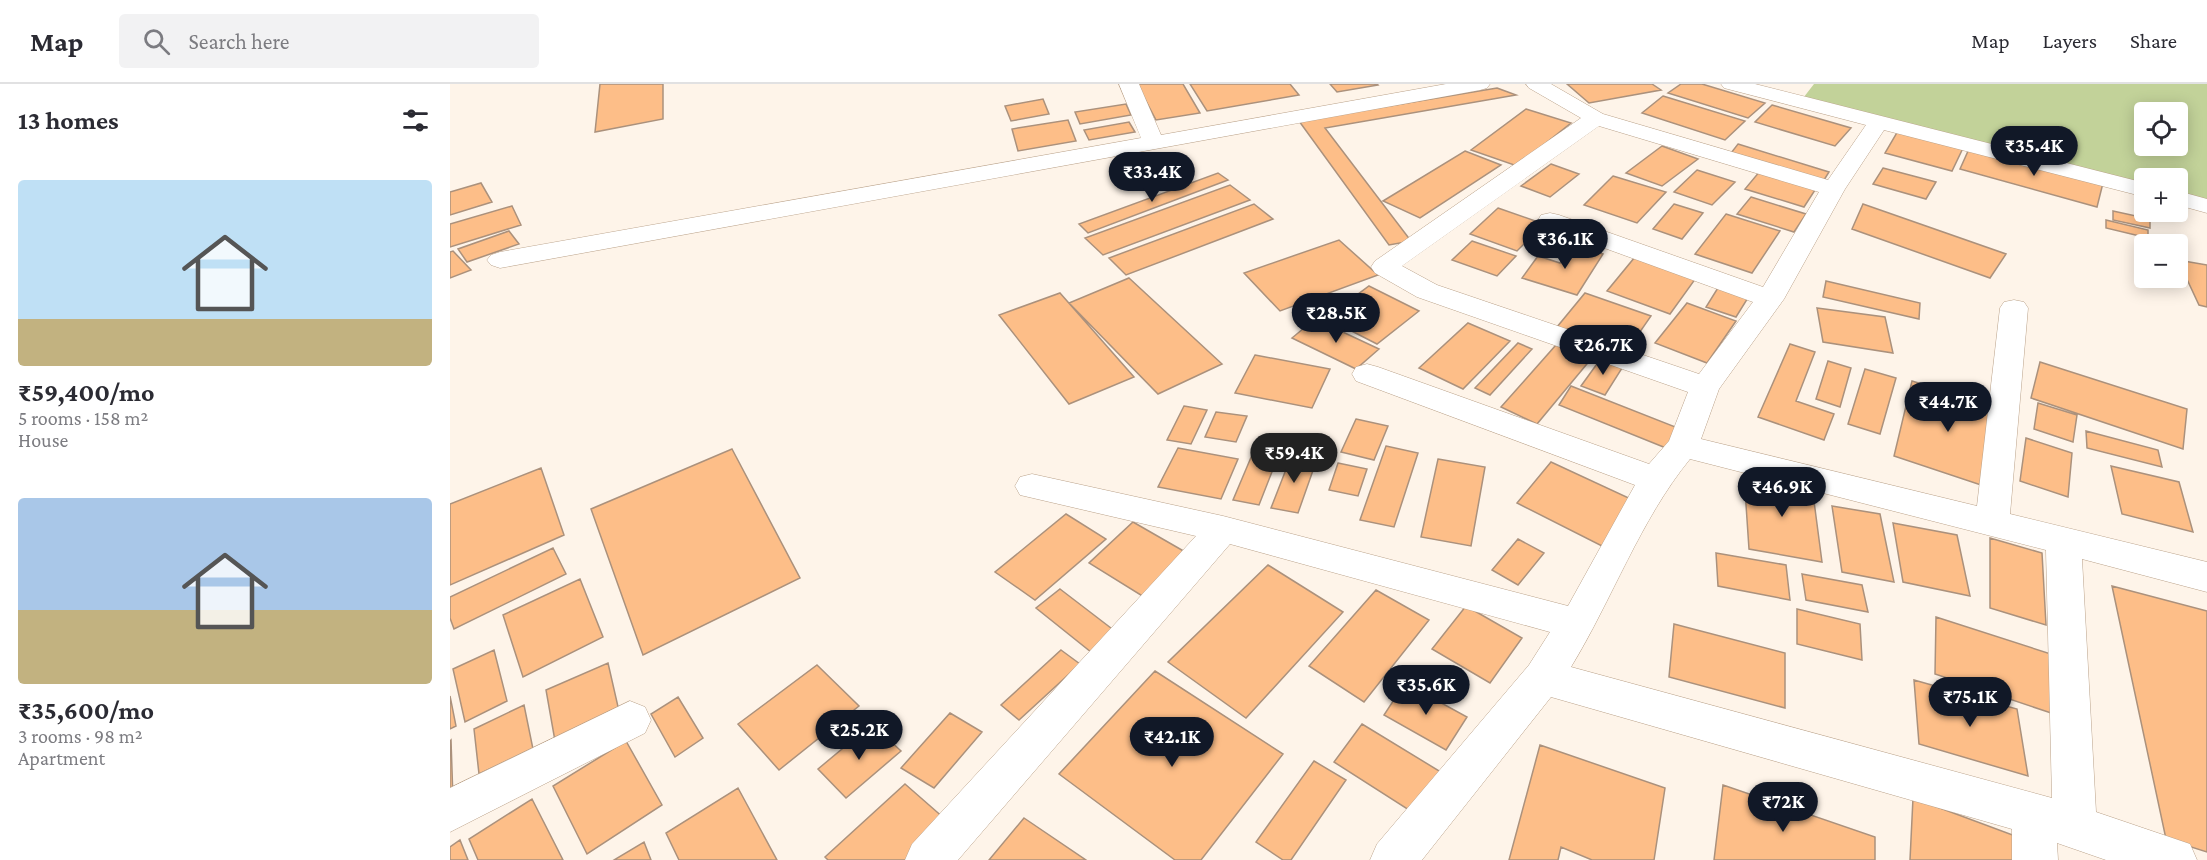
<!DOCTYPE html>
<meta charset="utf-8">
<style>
:root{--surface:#fff;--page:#f2f2f3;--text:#2b2b33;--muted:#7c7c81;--line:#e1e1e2;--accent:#111827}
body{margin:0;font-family:"Crimson Pro",serif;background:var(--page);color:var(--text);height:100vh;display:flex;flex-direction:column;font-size:22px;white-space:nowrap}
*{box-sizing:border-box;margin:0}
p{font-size:20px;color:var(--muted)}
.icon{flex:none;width:33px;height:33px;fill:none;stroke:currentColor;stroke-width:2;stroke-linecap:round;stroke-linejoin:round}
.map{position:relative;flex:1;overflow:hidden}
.drawer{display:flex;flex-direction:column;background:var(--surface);width:450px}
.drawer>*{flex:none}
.buttons{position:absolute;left:1684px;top:18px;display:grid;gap:12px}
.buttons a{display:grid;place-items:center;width:54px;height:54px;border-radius:6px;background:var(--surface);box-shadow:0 3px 15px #0003;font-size:30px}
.price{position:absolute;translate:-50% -51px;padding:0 14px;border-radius:21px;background:var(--accent);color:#fff;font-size:20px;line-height:39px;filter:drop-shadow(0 2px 3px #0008)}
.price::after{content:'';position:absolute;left:50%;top:36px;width:18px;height:14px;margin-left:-9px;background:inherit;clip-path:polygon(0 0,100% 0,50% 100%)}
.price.selected{background:#222;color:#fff}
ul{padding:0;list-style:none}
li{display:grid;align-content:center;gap:12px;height:318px;padding:0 18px}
li span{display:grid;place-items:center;height:186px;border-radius:6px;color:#555}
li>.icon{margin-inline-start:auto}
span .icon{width:108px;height:108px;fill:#fffc;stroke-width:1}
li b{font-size:26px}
h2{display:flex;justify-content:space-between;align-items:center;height:72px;padding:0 18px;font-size:26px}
header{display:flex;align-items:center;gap:36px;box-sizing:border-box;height:84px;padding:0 30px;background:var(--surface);border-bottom:2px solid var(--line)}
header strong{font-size:28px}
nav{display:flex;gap:33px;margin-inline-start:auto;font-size:21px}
.search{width:420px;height:54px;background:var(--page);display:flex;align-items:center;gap:15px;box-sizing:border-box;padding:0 21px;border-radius:6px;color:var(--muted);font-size:22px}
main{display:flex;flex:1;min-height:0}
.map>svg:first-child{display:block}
.green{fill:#c2d299;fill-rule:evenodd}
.building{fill:#fdbe88;stroke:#ab917c;stroke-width:1.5}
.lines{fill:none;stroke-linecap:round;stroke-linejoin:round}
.minor-casing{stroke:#baa28a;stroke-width:1}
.minor{fill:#fff;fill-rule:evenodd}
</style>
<header>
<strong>Map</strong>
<div class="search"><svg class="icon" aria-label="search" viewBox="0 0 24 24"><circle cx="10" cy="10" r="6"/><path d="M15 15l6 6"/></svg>Search here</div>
<nav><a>Map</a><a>Layers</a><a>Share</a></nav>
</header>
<main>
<section class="drawer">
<h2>13 homes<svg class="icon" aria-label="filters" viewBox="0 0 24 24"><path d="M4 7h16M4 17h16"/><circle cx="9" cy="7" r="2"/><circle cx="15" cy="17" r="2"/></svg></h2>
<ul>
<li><span style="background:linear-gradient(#bfe0f5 75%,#c2b280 0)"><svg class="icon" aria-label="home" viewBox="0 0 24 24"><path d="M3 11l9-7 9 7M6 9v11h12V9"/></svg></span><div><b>₹59,400/mo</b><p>5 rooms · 158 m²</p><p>House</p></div></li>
<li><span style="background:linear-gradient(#a9c7e8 60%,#c2b280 0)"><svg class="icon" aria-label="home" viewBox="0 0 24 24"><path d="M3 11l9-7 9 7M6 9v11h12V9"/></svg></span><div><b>₹35,600/mo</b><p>3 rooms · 98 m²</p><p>Apartment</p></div></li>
</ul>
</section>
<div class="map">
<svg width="1757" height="776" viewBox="0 0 1757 776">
<rect width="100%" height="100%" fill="#fef4e9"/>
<path class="green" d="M1364,0H1757V117L1728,110V94H1695V102L1350,18ZM1695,28H1728V62H1695Z"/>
<path class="building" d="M150,0H213V35L145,48Z
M687,0H733L750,29L706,36Z
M740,0H840L849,11L757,27Z
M880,0H927L928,1L887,8Z
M1117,0H1202L1211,6L1139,19Z
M1231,0H1252L1315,19L1298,34L1218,9Z
M1047,4L1066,11L875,44L961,157L939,161L849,37Z
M1213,12L1295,37L1275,56L1192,29Z
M593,15L599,30L561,37L555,22Z
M676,20L681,31L630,40L625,28Z
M1322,21L1401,44L1385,62L1305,38Z
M1076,25L1121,39L1067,82L1021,66Z
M618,36L626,57L568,67L562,45Z
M679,38L685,48L639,56L634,46Z
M1449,45L1514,62L1502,87L1435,69Z
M1288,60L1379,88L1374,96L1281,69Z
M1212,62L1248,75L1212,102L1176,89Z
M1519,65L1653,99L1647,123L1510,85Z
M1015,67L1051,81L970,134L933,117Z
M1101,80L1129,90L1100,113L1071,102Z
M1433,84L1486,98L1476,115L1423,100Z
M1247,86L1285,98L1262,121L1224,108Z
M1310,87L1367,103L1354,123L1295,105Z
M768,89L778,96L638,149L629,140Z
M1163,92L1216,108L1187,139L1134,121Z
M31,99L42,118L0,131V108Z
M780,101L800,116L653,171L635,154Z
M1301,113L1356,130L1344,148L1287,130Z
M804,120L823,135L676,191L659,174Z
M1224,120L1253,129L1232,155L1203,145Z
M1413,120L1556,170L1540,194L1402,145Z
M62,122L71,141L0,163V140Z
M1048,124L1094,140L1067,167L1020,150Z
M1663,127L1700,135V144L1663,136Z
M1276,130L1330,147L1302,189L1245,170Z
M1656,136L1698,146V154L1656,144Z
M59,147L69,160L17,178L8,165Z
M889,156L928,191L830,227L794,189Z
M1022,157L1066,172L1047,192L1002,176Z
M1122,161L1153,170L1127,211L1072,194L1088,172L1110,179Z
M3,167L21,186L0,194V168Z
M1185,173L1246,194L1220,230L1157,207Z
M1728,176L1757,181V223L1749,221Z
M679,194L772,280L708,310L619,219Z
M1376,197L1470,219L1469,235L1373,213Z
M1271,199L1301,209L1286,233L1256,223Z
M919,202L969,227L927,260L876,234Z
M610,209L684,293L619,320L549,231Z
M1135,209L1201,232L1176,268L1107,243Z
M1237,219L1286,237L1257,279L1205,259Z
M1367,224L1435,233L1443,269L1373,258Z
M865,235L929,265L906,285L842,254Z
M1018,239L1060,257L1013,305L969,284Z
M1068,259L1082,265L1040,311L1025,304Z
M1340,260L1365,268L1346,317L1384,330L1374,356L1308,333Z
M1106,261L1141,275L1087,340L1051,323Z
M805,271L880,285L862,324L785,309Z
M1152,273L1174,281L1155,311L1131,302Z
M1378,277L1401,284L1390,323L1366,315Z
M1590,278L1737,325L1733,365L1581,314Z
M1415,285L1446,294L1430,350L1398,340Z
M1462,297L1547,323L1537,403L1444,372Z
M1121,302L1228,344L1216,364L1109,321Z
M1588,319L1627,331L1623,358L1584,345Z
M734,322L757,326L741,360L717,356Z
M766,328L797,332L786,358L755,353Z
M906,335L938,342L924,376L891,368Z
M1636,347L1708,366L1712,383L1637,364Z
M1576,354L1622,369L1618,413L1570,397Z
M936,362L968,369L944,443L910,436Z
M728,364L788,375L771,415L708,403Z
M282,365L350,494L193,571L141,425Z
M842,370L867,375L848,429L821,424Z
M802,371L827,375L809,421L783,416Z
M988,375L1035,383L1021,462L971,453Z
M1101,378L1183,416L1152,462L1067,419Z
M888,379L917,385L908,412L879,406Z
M1661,382L1729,398L1743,448L1672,430Z
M91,384L114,451L0,501V420Z
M1294,391L1362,402L1372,478L1299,465Z
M1382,422L1430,430L1444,498L1392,488Z
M616,430L656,455L585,516L545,488Z
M683,438L737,469L694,513L639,479Z
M1443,439L1507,451L1520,512L1453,498Z
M1540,454L1592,469L1596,541L1540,524Z
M1068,455L1094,469L1068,501L1042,486Z
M103,464L116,490L4,545L0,534V513Z
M1266,469L1336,481L1340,516L1268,502Z
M818,481L893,528L796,634L718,578Z
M1352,490L1412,501L1418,528L1356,516Z
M130,495L153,553L73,593L53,531Z
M1662,502L1757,527V768L1716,755Z
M610,505L670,551L646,572L586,524Z
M926,506L979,536L914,618L859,582Z
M1016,522L1072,554L1040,599L982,565Z
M1347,525L1410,540L1412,576L1347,560Z
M1486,533L1604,571L1610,632L1485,590Z
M1224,540L1335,569V624L1219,593Z
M44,566L57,617L15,638L3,585Z
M611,566L630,580L569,636L551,621Z
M158,579L169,627L105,657L96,606Z
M367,581L409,622L329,686L288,640Z
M705,587L833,670L751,776H725L609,690Z
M1464,596L1567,625L1578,692L1469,660Z
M955,599L1017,633L996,666L934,631Z
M0,612L6,642L0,645Z
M228,613L253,654L225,673L201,630Z
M74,621L83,665L29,690L24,645Z
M500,629L532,648L484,704L451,684Z
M422,640L451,667L396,714L368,685Z
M912,640L999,693L973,735L884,678Z
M1,656L3,716L0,718V657Z
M176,657L212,721L137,770L103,702Z
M1090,661L1215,704L1204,776H1142L1111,763L1108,776H1059Z
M864,677L896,696L841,776H833L806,758Z
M455,700L503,742L469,776H378L375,773Z
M1273,701L1425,753V776H1264Z
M288,704L327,776H229L216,749Z
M1463,714L1568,753L1569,776H1460Z
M82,715L113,776H28L19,755Z
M574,734L636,776H539Z
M10,756L18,776H0V763Z
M194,758L201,776H164Z"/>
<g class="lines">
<g class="minor-casing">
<path id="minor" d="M669,0H689L711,51L996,0H1040L1037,4L1030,6L50,184L41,181L37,176L41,171L50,168L691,54Z
M1076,0H1101L1153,30L1378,96L1416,41L1274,4L1271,0H1305L1695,99V113L1434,46L1395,105L1334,215L1269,305L1251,355L1527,422L1550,224L1554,218L1564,216L1574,218L1578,224L1560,430L1757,478V508L1632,475L1646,728L1740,760L1747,776H1656L1607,759L1608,776H1562V745L1101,613L972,776H920L927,760L1079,581L1100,548L780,460L508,776H455L462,760L746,452L570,411L565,402L570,393L582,390L773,432L1118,522L1185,401L906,297L902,290L906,283L917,280L928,283L1199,380L1219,357L1238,308L967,213L925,189L921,183L925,177L1131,34L1079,4ZM1149,42L1369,108L1313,203L1109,131L1100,129L1091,131L1088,136L1091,141L1303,218L1249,290L987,201L952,182ZM1240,375L1596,466L1602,714L1121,583C1162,516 1190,436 1240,375Z
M1728,107L1757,115V129L1728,121Z
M180,617L195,623L201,636L195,649L0,748V704Z"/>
</g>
<use href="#minor" class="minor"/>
</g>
</svg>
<div class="buttons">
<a><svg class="icon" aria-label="locate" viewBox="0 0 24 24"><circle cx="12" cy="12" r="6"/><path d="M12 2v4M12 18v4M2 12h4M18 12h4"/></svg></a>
<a>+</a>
<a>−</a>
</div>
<b class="price" style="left:1584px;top:93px">₹35.4K</b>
<b class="price" style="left:702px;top:119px">₹33.4K</b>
<b class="price" style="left:1115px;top:186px">₹36.1K</b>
<b class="price" style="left:886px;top:260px">₹28.5K</b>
<b class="price" style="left:1153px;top:292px">₹26.7K</b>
<b class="price" style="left:1498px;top:349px">₹44.7K</b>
<b class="price selected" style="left:844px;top:400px">₹59.4K</b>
<b class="price" style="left:1332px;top:434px">₹46.9K</b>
<b class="price" style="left:976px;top:632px">₹35.6K</b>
<b class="price" style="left:1520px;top:644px">₹75.1K</b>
<b class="price" style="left:409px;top:677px">₹25.2K</b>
<b class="price" style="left:722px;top:684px">₹42.1K</b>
<b class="price" style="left:1333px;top:749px">₹72K</b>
</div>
</main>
